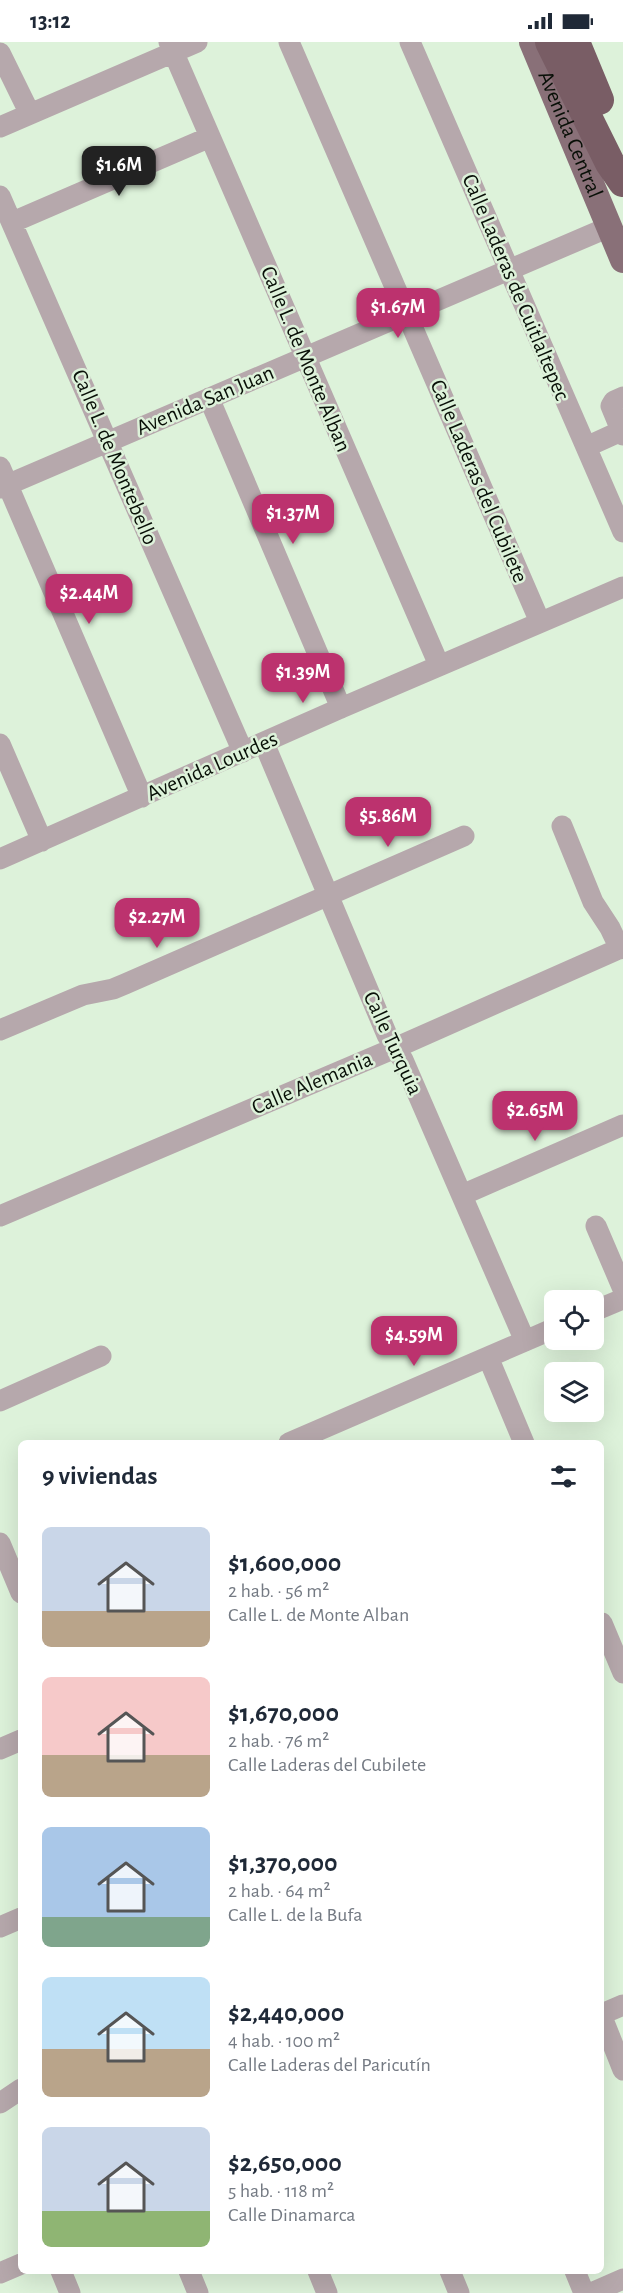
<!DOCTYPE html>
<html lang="es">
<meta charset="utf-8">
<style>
:root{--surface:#fff;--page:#f2f2f3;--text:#1f2937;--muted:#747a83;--accent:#bc326e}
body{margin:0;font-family:"Alegreya Sans",sans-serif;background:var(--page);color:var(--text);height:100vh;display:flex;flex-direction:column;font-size:22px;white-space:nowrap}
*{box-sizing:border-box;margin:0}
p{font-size:20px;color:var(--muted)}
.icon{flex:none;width:33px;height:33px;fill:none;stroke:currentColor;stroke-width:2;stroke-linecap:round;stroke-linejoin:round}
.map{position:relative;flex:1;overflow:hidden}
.sheet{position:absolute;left:18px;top:1398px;width:586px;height:834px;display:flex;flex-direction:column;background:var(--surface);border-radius:9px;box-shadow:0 6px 24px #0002}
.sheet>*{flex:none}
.tools{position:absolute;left:544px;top:1248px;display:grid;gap:12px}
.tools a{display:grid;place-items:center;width:60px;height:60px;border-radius:9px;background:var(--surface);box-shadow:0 6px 24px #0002;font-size:30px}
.price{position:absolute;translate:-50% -51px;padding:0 14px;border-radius:12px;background:var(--accent);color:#fff;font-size:20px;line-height:39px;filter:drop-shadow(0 2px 3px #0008)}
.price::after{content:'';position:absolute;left:50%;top:36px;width:18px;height:14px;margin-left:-9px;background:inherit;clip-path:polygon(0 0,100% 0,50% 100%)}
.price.current{background:#222;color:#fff}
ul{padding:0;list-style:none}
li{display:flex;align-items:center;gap:18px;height:150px;padding:0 24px}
li span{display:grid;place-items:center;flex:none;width:168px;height:120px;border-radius:9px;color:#555}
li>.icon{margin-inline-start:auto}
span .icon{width:72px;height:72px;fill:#fffc;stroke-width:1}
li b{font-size:26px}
h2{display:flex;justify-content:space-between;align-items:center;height:72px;padding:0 24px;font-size:26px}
.status{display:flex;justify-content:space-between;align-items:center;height:42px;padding:0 30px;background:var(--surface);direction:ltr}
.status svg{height:16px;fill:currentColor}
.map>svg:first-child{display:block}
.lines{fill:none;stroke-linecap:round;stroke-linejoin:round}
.minor{stroke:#b6a8ac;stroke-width:21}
.major{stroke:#897078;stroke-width:26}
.highway{stroke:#795d65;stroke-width:30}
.labels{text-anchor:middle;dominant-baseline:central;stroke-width:5;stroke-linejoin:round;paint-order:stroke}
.street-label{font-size:22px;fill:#080f07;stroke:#ddf2da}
</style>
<div class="status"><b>13:12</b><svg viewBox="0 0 49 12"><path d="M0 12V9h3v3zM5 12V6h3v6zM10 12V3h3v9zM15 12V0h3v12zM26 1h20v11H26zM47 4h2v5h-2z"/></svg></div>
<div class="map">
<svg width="623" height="2251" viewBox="0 0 623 2251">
<rect width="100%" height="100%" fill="#ddf2da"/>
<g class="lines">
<path class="minor" d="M169,0L439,623
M289,0L540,580
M410,0L623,490
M0,11L30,72
M0,85L197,0
M0,154L243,710
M13,180L210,95
M623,355L614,359L611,364L623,393
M209,356L341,666
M586,405L621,389
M0,425L142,755
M0,446L609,185
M264,701L387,993L403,1018L525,1299
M0,702L42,799
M562,784L593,860L610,886L620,907
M0,817L341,666L623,545
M0,988L83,953L113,947L125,942L464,794
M462,1153L623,1083
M0,1174L395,1006L623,905
M596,1184L623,1247
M594,1269L623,1257
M488,1315L524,1401
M0,1359L101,1314
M289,1401L555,1286
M0,1501L21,1551
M602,1581L623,1631
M0,1707L21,1698
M0,1885L21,1876
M602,1972L623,1963
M602,1975L623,2028
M0,2061L21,2047
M61,2229L70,2251
M189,2229L198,2251
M318,2229L327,2251
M450,2229L459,2251
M575,2229L584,2251
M0,2231L21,2222
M591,2251L623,2237"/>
<path class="major" id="s1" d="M532,0L623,218"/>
<path class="highway" d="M550,0L610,121L623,140
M575,0L599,58"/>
</g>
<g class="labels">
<g class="street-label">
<text stroke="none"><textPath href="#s1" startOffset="100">Avenida Central</textPath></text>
<text transform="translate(516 245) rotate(67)">Calle Laderas de Cuitlaltepec</text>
<text transform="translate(306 317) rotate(67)">Calle L. de Monte Alban</text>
<text transform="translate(205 358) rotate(-23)">Avenida San Juan</text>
<text transform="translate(115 415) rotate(67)">Calle L. de Montebello</text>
<text transform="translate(479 439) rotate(67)">Calle Laderas del Cubilete</text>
<text transform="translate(212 724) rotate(-24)">Avenida Lourdes</text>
<text transform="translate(393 1001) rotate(65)">Calle Turquia</text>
<text transform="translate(312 1041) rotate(-23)">Calle Alemania</text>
</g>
</g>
</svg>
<div class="tools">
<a><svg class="icon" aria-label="locate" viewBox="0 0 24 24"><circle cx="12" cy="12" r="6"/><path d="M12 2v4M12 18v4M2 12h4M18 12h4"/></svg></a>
<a><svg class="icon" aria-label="layers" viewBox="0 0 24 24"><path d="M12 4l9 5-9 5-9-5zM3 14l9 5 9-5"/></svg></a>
</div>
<b class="price current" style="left:119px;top:155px">$1.6M</b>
<b class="price" style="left:398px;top:297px">$1.67M</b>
<b class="price" style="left:293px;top:503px">$1.37M</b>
<b class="price" style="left:89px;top:583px">$2.44M</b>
<b class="price" style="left:303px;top:662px">$1.39M</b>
<b class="price" style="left:388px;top:806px">$5.86M</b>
<b class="price" style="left:157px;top:907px">$2.27M</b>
<b class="price" style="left:535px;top:1100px">$2.65M</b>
<b class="price" style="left:414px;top:1325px">$4.59M</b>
<section class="sheet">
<h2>9 viviendas<svg class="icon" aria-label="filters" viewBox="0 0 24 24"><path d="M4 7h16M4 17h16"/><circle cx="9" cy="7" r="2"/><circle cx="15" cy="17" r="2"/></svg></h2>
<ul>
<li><span style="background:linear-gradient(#c9d6e8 70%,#b9a48a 0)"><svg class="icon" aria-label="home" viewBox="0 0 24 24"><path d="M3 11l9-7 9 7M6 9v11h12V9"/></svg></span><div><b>$1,600,000</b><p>2 hab. · 56 m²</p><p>Calle L. de Monte Alban</p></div></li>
<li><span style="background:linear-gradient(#f6c9c9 65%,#b9a48a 0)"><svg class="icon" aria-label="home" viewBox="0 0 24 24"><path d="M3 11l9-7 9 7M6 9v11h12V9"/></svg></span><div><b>$1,670,000</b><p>2 hab. · 76 m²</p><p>Calle Laderas del Cubilete</p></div></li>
<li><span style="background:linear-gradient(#a9c7e8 75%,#7fa58c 0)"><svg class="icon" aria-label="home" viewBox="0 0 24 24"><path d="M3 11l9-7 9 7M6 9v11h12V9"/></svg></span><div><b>$1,370,000</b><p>2 hab. · 64 m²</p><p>Calle L. de la Bufa</p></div></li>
<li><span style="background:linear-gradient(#bfe0f5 60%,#b9a48a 0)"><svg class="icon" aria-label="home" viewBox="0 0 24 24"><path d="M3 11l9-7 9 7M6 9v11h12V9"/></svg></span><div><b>$2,440,000</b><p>4 hab. · 100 m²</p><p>Calle Laderas del Paricutín</p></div></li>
<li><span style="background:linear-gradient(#c9d6e8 70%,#8fb573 0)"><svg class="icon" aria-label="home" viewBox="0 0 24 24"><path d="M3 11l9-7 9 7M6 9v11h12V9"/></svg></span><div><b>$2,650,000</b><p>5 hab. · 118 m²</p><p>Calle Dinamarca</p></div></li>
</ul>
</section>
</div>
